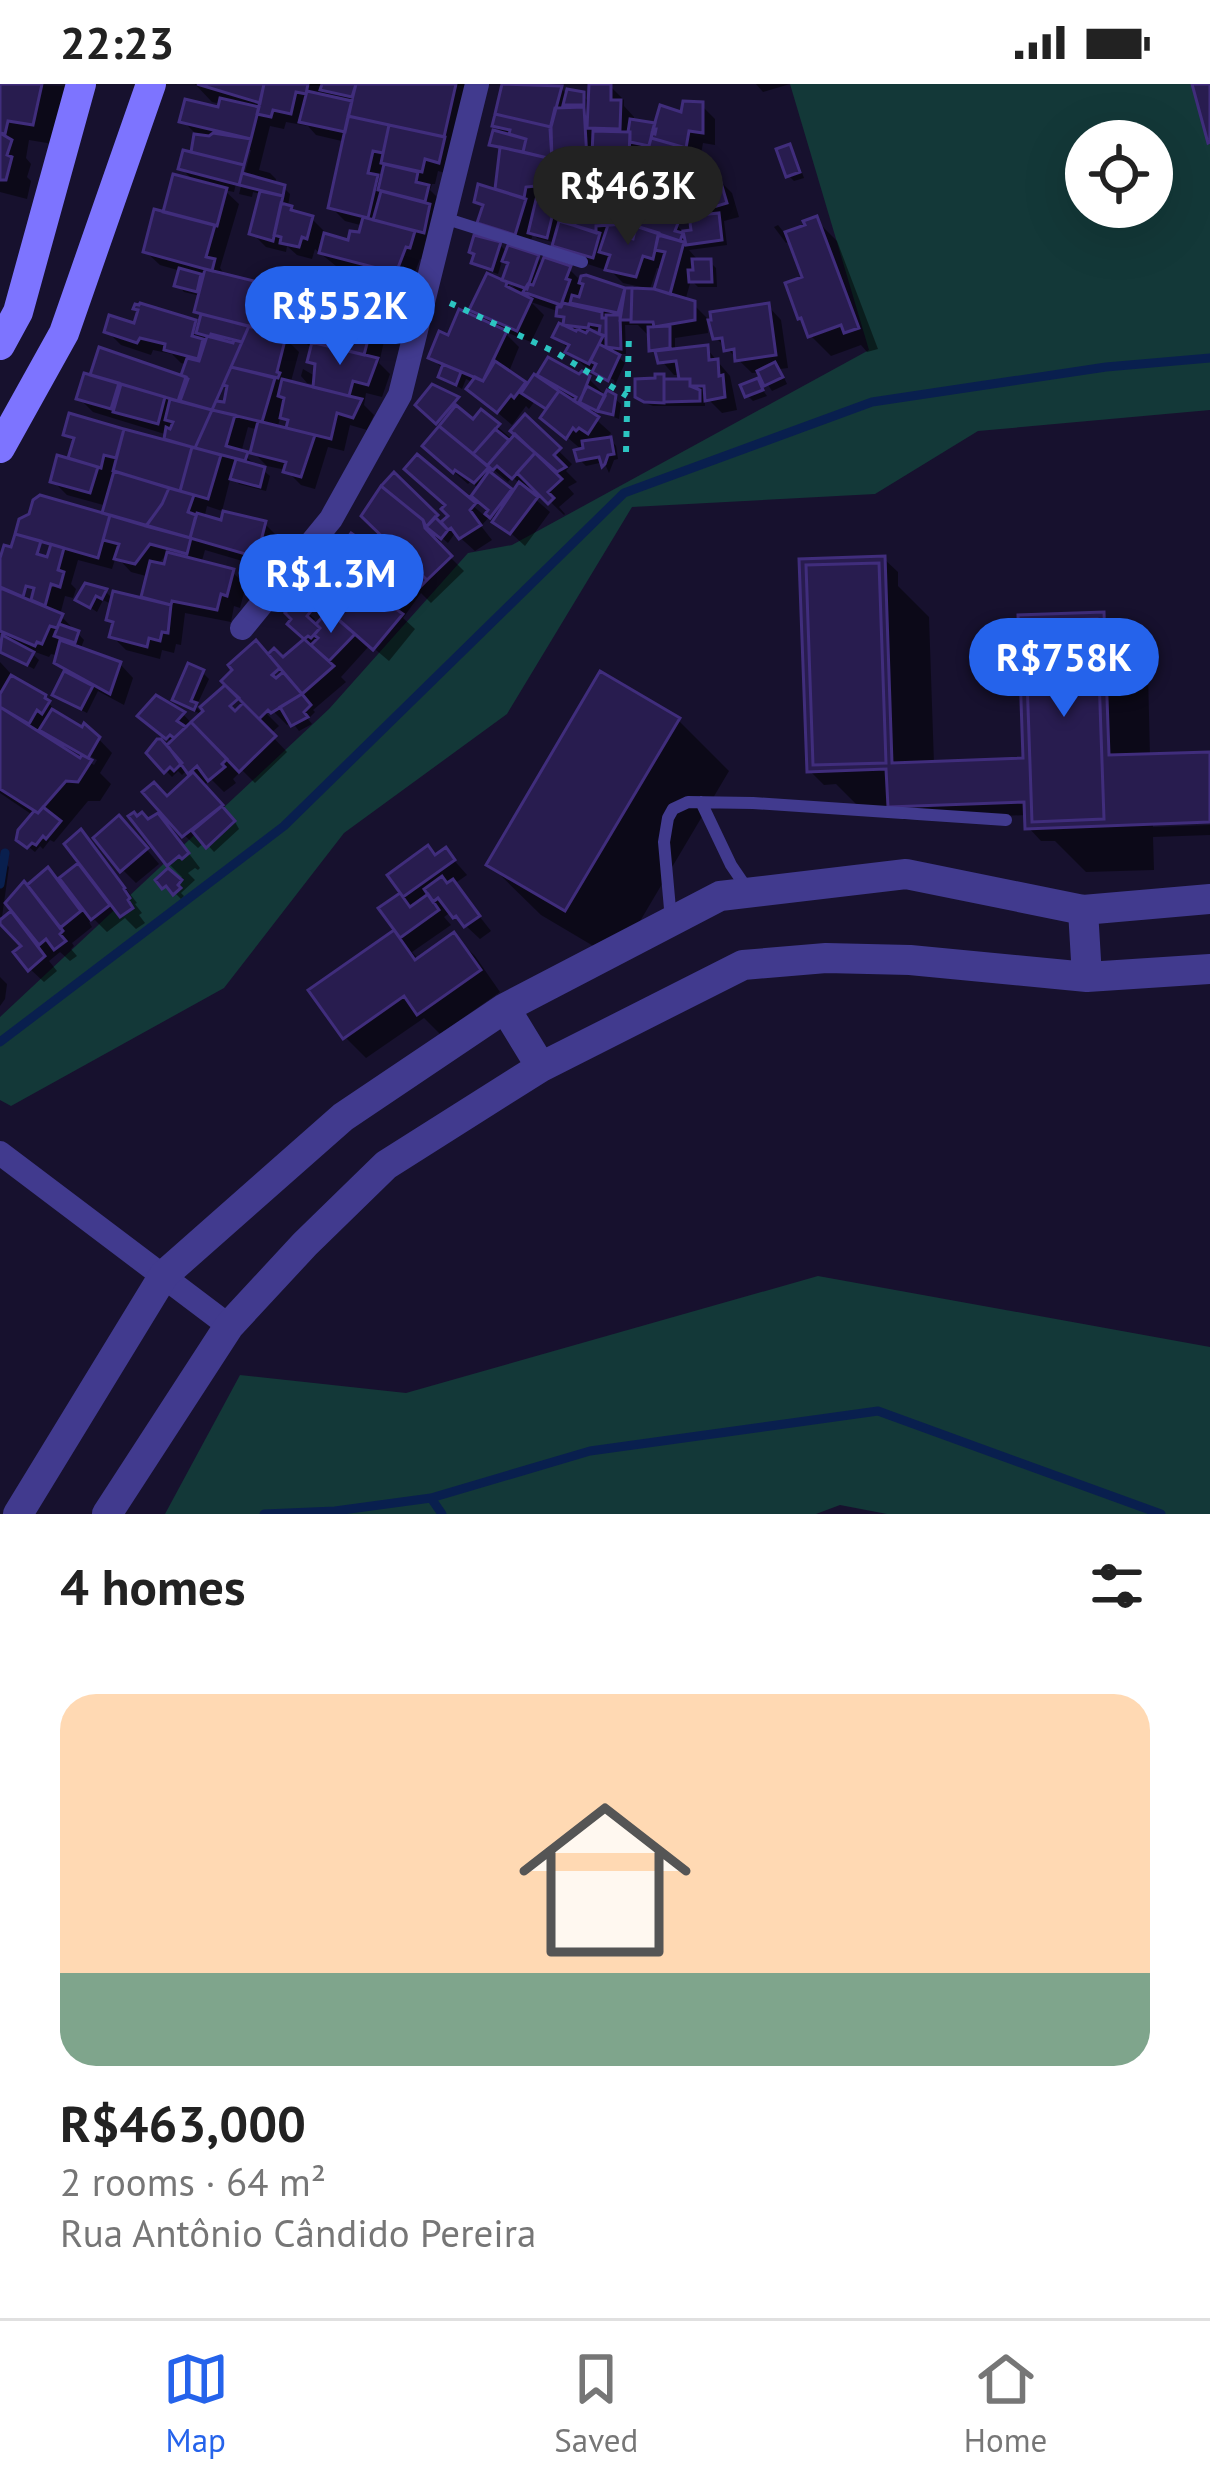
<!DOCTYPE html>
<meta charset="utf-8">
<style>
:root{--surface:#fff;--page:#f2f2f2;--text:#222;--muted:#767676;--line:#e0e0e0;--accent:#2563eb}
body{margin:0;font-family:"PT Sans",sans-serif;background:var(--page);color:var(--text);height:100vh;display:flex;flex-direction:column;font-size:45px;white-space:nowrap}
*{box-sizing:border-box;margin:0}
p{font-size:39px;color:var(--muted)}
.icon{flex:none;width:66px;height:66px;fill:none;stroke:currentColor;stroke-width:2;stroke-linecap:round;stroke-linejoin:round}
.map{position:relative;height:1430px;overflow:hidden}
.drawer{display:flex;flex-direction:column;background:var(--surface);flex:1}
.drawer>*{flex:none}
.tools{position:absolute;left:1065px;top:36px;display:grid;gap:24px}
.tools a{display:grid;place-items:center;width:108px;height:108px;border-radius:50%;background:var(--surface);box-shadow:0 12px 48px #0002;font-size:60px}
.price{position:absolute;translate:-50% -102px;padding:0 27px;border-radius:42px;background:var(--accent);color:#fff;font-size:39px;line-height:78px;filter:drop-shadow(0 3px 6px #0008)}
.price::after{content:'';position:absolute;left:50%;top:72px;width:36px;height:27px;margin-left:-18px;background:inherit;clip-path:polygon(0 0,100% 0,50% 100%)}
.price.current{background:#222;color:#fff}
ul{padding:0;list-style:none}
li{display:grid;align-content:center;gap:24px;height:636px;padding:0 60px}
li+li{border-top:3px solid var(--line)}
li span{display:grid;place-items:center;height:372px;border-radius:36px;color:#555}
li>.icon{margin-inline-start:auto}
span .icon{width:216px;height:216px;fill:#fffc;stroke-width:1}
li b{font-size:51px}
h2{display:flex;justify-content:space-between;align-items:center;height:144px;padding:0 60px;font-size:51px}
.status{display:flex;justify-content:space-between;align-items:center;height:84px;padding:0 60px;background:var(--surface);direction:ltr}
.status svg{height:33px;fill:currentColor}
.tab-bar{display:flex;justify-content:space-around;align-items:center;height:168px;border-top:3px solid var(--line);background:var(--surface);font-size:33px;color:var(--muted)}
.tab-bar a{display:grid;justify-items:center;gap:6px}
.tab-bar .current{color:var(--accent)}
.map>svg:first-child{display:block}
.green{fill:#133838;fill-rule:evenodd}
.shadow{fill:#0007;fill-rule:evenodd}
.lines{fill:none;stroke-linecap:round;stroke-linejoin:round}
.stream{stroke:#091f4e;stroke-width:9}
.building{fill:#281c4f;stroke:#402d7c;stroke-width:3}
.path{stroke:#2cc4c1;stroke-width:6;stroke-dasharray:6 9;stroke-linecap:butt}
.service{stroke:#413a8e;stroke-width:12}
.minor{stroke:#413a8e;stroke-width:24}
.tertiary{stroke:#413a8e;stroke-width:30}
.secondary{stroke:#7d74ff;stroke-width:30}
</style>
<div class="status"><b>22:23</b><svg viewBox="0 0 49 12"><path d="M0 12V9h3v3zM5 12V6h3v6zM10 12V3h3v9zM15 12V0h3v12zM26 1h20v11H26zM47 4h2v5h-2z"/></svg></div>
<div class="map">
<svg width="1210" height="1430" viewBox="0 0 1210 1430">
<rect width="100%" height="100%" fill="#17112e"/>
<path class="green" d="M790,0H1210V326L978,347L875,410L632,423L507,630L344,749L224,904L11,1022L0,1016V933L329,625L468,469L512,461L869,266ZM1086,57H1152V123H1086Z
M818,1192L1210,1263V1430H887L840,1421L816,1430H165L240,1291L406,1309Z"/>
<path class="shadow" d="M0,0L65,2L53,60L29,56L26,74L31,80L27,93L31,97L27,115L0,108Z
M195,0H470L479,8L464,73L457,71L453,91L438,87L435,100H432L430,106L442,118L438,132L443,136L437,161L428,159L423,176L420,175L410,201L336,182L315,165L312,175L297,171L287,162L286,168L266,163L252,149L262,110L253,108L252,113L239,110L251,66H244L234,108L224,106L239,120L220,184L227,194L260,202L274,216L265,249L285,254L299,268L290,301L316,307L317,301L307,299L301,292L303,285L315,292L317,284L310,277L313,266L301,254L305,240L323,244L327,229L371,240L385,253L379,279L390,290L382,313L366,309L364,321L374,331L367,346L350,341L344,367L328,363L315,405L301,401L286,386L267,382L253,368L259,346L248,343L241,369L270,392L266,407L239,400L231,392L222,427L207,422L204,435L223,439L225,430L265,440L279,454L273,477L268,476L266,484L205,466L201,480L232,488L246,501L240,524L234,522L231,538L185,529L181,561L176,560L174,569L162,566L160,575L126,566L112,552L115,541L110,535L113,521L103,516L97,528L79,516L87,503L106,508L114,516L116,510L143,517L150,493L131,488L116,472L112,485L78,476L71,500L76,505L73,514L65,512L60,531L84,556L80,566L120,580L133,594L124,621L98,607L87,629L62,616L56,610L67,589L57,579L59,572L51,570L49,573L27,565L39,576L34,585L0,567L3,556L0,553V512L3,505L0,501L3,491L0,485L6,465L13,467L22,437L31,432L35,418L41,414L104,433L107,422L67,411L53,397L59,375L70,378L75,359L66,350L71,333L167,359L168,351L93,328L79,314L86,293L92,295L101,267L183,295L188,281L181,279L172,270L153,266L151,271L121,261L107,247L111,235L137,243L142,222L194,239L200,245L203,233L197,228L201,212L184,208L178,201L181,187L160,181L146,168L156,129L165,131L175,94L196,99L181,84L185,69L193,71L197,51L183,37L187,19L220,27L221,20L212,18ZM286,38L308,42L316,51L346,58L331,123L345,137L364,142L362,151L353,150L350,160L324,152L325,148L311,134L296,130L288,122L290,110L284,104L275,101L276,95L270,89L259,86L270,42L284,45ZM221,297L231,300L226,321L212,319ZM181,298L189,301L182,320H173ZM281,331L290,340L288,348L277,345ZM39,454L54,458L49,477L34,472ZM171,464L166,484L157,482ZM24,498L38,502L33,521L19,515Z
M505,0H543L561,4L568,12L582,11L591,20L610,2L624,16V22L634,33V38L657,42L701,21L715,35V61L703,59L700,75L687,72L696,80L690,93L699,100L717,94L732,109L739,133L724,137L727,161L689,166L696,174L695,178H710L716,184L717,203H698L691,196L685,217L693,220L707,234L708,249L675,254V268L707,265L730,292L737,326L722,329L705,312V322H653L645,319L638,312L662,293L667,298H682L681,291H674L652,266V251H648L638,241H625L626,270H615L625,279L615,301L614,296L583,281L556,252L576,249L560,228L531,218L544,231L531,258L503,247L519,263L508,290L537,314L529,325L526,322L512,341L470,305L474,299L466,295L462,305L441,292L444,286L431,273L450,255L488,240L473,225L489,193L515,204L506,195L511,181L503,174L498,190L481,184L475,178L500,161L508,169L537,173L544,181L569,185L582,198L624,207L657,208L663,186L657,184L650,205L623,199L607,183L606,186L569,174L556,159L537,154L533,150L529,163L477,117L498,109L502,67L493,60L506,53L495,41ZM635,62L651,65L649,71L655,77L685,93L674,106L651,90L635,74ZM564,111L567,121L577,131L578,146L557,140ZM669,120L680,132L696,148L684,150L674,137L658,133ZM594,245L603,246L611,259L594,250Z
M756,0H790L763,8Z
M789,64L795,70L804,94L794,97L788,91Z
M816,136L837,157L878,265L867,268L861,261L831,272L810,251L800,234L805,195L792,157L786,159L774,143L778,141L786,151L808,143Z
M768,222L781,236L788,284L780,285L787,300L772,307L760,288L752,289L716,254Z
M541,290L589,295L603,309L601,313L614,314L621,320L619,335L595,326L592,332L611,349L608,353L616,362L618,375L614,376L609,389L604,378L586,382L580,376L583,367L544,333L562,308Z
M757,298L767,312L753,317L747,311Z
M481,329L513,356L526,335L572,380L566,387L577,398L568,403L574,410L559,423L565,430L564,431L532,400L526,407L550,428L525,462L491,431L481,442L492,456L475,467L455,449L448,459L442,454L437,460L464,487L431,519L421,509L403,534L415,545L389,577L370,561L341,593L346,598L313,626L315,628L308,635L312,640L299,647L292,638L287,641L260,614L255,618L279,642L270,650L287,668L255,699L242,686L233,695L236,699L224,708L211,695L203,702L234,736L239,745L214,768L205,758L198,764L184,751L167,715L194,691L188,685L182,691L178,687L172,693L150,670L167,665L173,659L155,645L183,630L193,641L203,631L182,621L176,615L203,589L209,595L196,623L200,627L229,601L268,573L283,577L308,555L291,539L298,520L315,535L311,540L316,544L331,528L317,515L318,509L339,482L375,469L388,455L394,393L443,440L452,432L449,422L417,374L486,433L491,426L480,405L470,398L468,400L439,375ZM494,386L508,398L512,393L521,400L514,411L491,389ZM280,580L287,588L276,598L268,591ZM239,610L247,619L235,631L227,624Z
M884,475L898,488V502L929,533L934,680L1027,677L1103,531L1117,545V558L1148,589L1150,673L1210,671V735L1153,737V743L1210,741V751L1153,753L1154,786L1086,788L1055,757H1041L1028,743L1027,731L904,736L899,730L867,731L836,700L824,701L810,687Z
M0,578L12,591L10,594L44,613L61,634L91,647L112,669L100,689L111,700L100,717H88L54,758L50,756L43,765L40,762L35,768L19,755L34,732L0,709V627L7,628L0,621L4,609L0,606ZM54,651L97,676L94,681L54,658Z
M678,636L729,687L617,876L541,831L489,780Z
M149,739L171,746L200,784L198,786L195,784L188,789L195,796L181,809L184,812L181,815L173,807L170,809L159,796L177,797L182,793L169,780Z
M133,749L159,780L136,799L123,786Z
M94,763L137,819L135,820L142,829L139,831L145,839L136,845L125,834L107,848L95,836L89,838L92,843L72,859L74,862L71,865L77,872L70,877L60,868L49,877L57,887L44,898L30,885L25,862L2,838L15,828L27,804L59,798L83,779Z
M446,767L467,791L454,800L491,847L480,855L451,828L444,833L451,841L412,868L419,876L454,852L475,872L500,908L440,950L424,934L366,974L345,953L312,907L398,847L382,824L404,810Z
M0,774L9,783L2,833H0Z
M0,893L7,900L5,915L0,922Z"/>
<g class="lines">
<path class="stream" d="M0,800L5,769
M0,958L284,742L624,409L872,318L1106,283L1210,274
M431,1414L442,1430
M264,1430L335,1427L431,1414L590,1367L878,1327L1161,1430"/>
</g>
<path class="building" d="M0,0H42L33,41L8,37L5,50L0,49Z
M197,0H264L260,19Z
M264,0H308L306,10L296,8L291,30L273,26L271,33L257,30Z
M322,0H356L352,13L320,6Z
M356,0H456L444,53L348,32Z
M502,0L562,2L551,43L495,30Z
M589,0H611V16H621L620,45L587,44Z
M1192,0H1210V58L1208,59Z
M567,5L584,8V21H563Z
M307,7L352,17L345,48L299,38Z
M220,14L259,23L251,55L179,38L185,15L218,23Z
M683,17L703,18V49L689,47L686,64L651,54L652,49L655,50L656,45H653L660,21L681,28Z
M584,23L587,75L552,76L550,45L555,24Z
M495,30L551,43L552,75L523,68L526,55L509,50L510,46L492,42Z
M348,32L389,41L383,69L373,67L368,89L378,91L368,134L328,124Z
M630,35L655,39L649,62L630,58V48H628Z
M389,41L445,53L439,79L425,75L422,88L381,79Z
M493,46L526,55L523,68L489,61Z
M593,47L630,48L629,72L592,71Z
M0,49L12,56L7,71L12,73L6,96H0Z
M213,49L251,55L244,81L191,68L194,50L209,52Z
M651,54L686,64L685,69L692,72L681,93L669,82L646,72Z
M790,60L800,88L786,93L776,65Z
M500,63L552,75L545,101L526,103L524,114L495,105Z
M183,66L244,81L239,101L178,85Z
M609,71H636L638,77L629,79L634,93L628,95L631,103L606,112L594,77Z
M594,78L605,110L565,123L554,91Z
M384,80L418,88L416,98L429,101L425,118L378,106Z
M652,85L674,102L651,128L633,106Z
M686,87L698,95L674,127L662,117Z
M242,89L285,101L283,112L239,101Z
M173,90L227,104L217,142L163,128Z
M716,90L719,92L727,119L677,134L674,125L681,117L689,114L687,109L695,99Z
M478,100L526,115L515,151L477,139L483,121L474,118Z
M539,103L558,108L547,154L528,149Z
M631,103L653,130L631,143L611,110Z
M260,107L283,112L273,157L249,150Z
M381,107L430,120L424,149L373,136Z
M613,113L615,132L623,131L624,140L596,142V149L575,142L573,120L590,115Z
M281,119L292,122L291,126L313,132L307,155L302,153L299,163L280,159L281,153L274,151Z
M154,125L215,141L206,173L215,175L212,187L143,168Z
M655,129L675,134L674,138L678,139L675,147L683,149L680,157L638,143V138Z
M719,129L722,156L686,161L683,147L691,146L689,132Z
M817,132L859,244L844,249L841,241L808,253L801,234L798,235L785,199L802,193L785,148L805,141L803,137Z
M363,133L415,147L410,164L406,163L396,189L319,169L324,149L348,156L350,147L359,148Z
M559,137L600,149L593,174L552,162Z
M623,140L632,143L629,154L633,155L636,142L659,149L653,175L643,172L636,193L605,186L610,171L599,168L608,141Z
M474,151L501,158L492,186L471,179L474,170L469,168Z
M658,151L684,158L670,210L654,205L665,168L655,166Z
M508,161L539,171L527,205L502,196L508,179L502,177Z
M544,173L571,182L566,195L570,196L561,221L523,208L528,200L533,201Z
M692,175H711L712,198H689L688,186H693Z
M179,184L201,190L197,208L174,202Z
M205,185L262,199L251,243L194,228Z
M487,189L507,198L506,202L532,215L517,247L469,226Z
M586,191L625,204L618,229L570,219L572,211L579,213L583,200L579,199L581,192Z
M625,204H632L631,236H620Z
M632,204L654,205L695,217V236L654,243L653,238H631Z
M140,219L196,236L192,252L203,255L198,275L164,266L165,260L140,254L137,259L104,248L109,231L134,239L138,226L133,225L135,220L139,221Z
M563,219L602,228V234H606V252L599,250L600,242L589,240L588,244L563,241L564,233L556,232L557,223H561Z
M769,219L776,271L735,277L734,265L724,267L722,254L713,255L708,236H711L710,228Z
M325,225L373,237L364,271L298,255L303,236L321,241Z
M459,225L507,247L483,297L428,274L439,247L448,251Z
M201,230L249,242L242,258L211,250L210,253L196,249Z
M606,231H620L621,265L606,263Z
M559,239L576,247L577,245L586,249L589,245L603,252L589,280L565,268L569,261L552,253Z
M249,242L286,252L277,288L280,289L278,294L231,283Z
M670,242V264L649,267L648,243Z
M207,252L233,259L234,256L242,258L212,326L180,317L188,295L181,291L187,274L199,277Z
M312,258L378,274L368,301L353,297L349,312L313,303L315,280L307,278Z
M599,260L620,271L608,297L592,288L596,280L590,277Z
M708,261L709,276L718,275L719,292L723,291L725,313L705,317L704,302H690V295H679L676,277L658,279L655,267Z
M99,263L186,293L178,317L90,291Z
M548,273L579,290L582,287L590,292L579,320L574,317L576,313L537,291Z
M495,277L526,298L514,314L511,311L497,329L466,305L475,293L483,297Z
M775,278L783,293L764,302L757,287Z
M443,280L461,288L456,301L438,293Z
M231,283L275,294L262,338L212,326L216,317L224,318L227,302L223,301Z
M84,289L119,299L111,325L76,315Z
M534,290L559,307L546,325L521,309Z
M655,290H664V319L644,318L635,313V295L655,294Z
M758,294L763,306L745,313L740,301Z
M282,295L349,312L362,315L353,334L337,329L331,355L286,344L288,336L280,334L284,314L278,312Z
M664,295H690V302L700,306V317L664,318Z
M121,300L165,313L158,340L113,328Z
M432,300L459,313L436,340L415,321Z
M587,302L605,312L597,327L579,318Z
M607,306L616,311L613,331L597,327Z
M559,307L599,333L588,350L579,344L576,347L573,344L566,355L540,334Z
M170,315L212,326L195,364L164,355L166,343L170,345L173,338L165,336Z
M456,321L473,335L481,325L500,340L473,370L439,342Z
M212,326L235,331L226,362L248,368L245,377L195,364Z
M69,329L124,345L116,374L104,371L101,384L68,374L74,354L63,351Z
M525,330L561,364L554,371L566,383L557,388L510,347Z
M258,337L315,351L301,393L283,388L286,378L250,369Z
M439,342L489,383L474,399L455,386L453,389L422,362Z
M124,345L192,363L180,407L113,387Z
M495,345L509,356L487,382L473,370Z
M515,350L535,369L512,395L497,382L493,386L487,382Z
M611,353L614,370L608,371L605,380L602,383L599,373L577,377L574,366L583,364L582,357Z
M192,363L221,371L208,415L180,407Z
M535,369L562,395L548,408L554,414L548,420L517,389Z
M417,370L476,419L470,426L481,441L459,455L451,444L448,446L441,438L448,432L441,425L445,421L404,385Z
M57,371L98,383L90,409L50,398Z
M236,375L265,383L260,403L230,395Z
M114,387L169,404L162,420L146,442L102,429Z
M489,387L512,405L490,434L485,430L488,426L471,412Z
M394,388L438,431L426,443L423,436L381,402Z
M519,398L538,413L510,450L492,438Z
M381,402L423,436L425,444L452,472L427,496L361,432Z
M169,404L194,411L188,428L196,431L190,454L146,442L162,420Z
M40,411L110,431L98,474L15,450L19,435L29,430L33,416Z
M223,427L266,437L259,465L254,464L252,472L190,454L197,429L221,436Z
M110,431L191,454L187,470L150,460L135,480L114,475L119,460L103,456Z
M435,433L448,446L441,455L426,443Z
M351,449L374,465L384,455L427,496L415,508L406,498L390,520L330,478Z
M15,450L41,457L37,470L47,473L51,460L64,464L58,486L64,488L60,503L51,500L45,522L31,516L34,504L26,502L23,513L0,503V474L4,461L11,463Z
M167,468L234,485L227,512L221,510L217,526L172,517L171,521L141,513L150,477L164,480Z
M885,472L892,679L1023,674L1018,531L1104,528L1109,671L1210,668V738L1025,745L1024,718L888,723L886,685L807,688L799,475Z
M879,479L886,679L813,681L806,481Z
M335,482L403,530L373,566L331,529L334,525L329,521L326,525L313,515L316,511L314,509Z
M85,499L107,505L102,515L96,512L90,524L75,516Z
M0,504L63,530L57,544L50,542L42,560L37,558L35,562L0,547Z
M113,507L171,521L168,549L162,548L160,557L149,554L147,563L109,553L113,538L106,536Z
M298,515L311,527L307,532L320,544L311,554L308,552L304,555L287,540L291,535L285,529Z
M328,527L355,550L329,577L311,561L318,554L314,551L320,544L316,540Z
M1097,535L1104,735L1032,738L1025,537Z
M59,540L79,547L75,559L54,552Z
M2,551L34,568L27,581L0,568Z
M304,555L334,582L302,610L268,570L274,564L283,573Z
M60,556L121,578L110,610L54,579Z
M256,556L280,584L272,591L276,594L283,588L302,610L271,629L268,626L259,635L221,597L232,586L228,581Z
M188,579L204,586L191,617L197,619L194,626L172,616Z
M64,587L93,602L81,625L52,611Z
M600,587L680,634L565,827L486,781Z
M11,591L46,611L45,614L50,617L42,630L37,626L29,640L0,623V610Z
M225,601L239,614L230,622L235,627L243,619L276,652L239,688L191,638L203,627L200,623Z
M302,610L311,621L304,628L308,633L291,642L280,623Z
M156,611L185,628L177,637L186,643L174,654L170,651L166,655L137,632Z
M0,623L80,674L82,671L92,676L78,698L66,697L38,729L0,705Z
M52,625L82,643L84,639L100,653L88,674L39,646Z
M191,638L227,675L222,680L225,683L208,697L197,682L188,690L167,661Z
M157,655H161L182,679L174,687L170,683L164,689L146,669Z
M193,688L223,721L182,753L142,708L154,698L167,712Z
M222,722L235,737L206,764L192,747Z
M43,723L61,737L46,755L43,752L36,761L32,759L27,764L16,756L18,746L34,727L38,729Z
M134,728L137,732L142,728L148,735L158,729L189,769L182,775L179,772L167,782L128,732Z
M119,731L148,764L120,788L93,754Z
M81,745L125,804L124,805L130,814L128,816L133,824L120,833L64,760Z
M428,761L435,771L446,763L455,776L403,813L387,791Z
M78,779L110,821L91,836L59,794Z
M48,783L81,827L60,844L27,801Z
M168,784L182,796L178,801L181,804L173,811L166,802L162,805L155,796Z
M442,792L447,799L453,795L480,832L464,843L456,832L453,834L438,814L433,818L424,805Z
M24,797L63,847L60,850L66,857L54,866L46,855L39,861L5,819Z
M400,809L410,823L428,810L439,826L400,854L378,824Z
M11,827L45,872L28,887L13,868L21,862L0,840V836Z
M394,846L415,876L454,848L481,886L417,931L404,912L343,955L308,906Z"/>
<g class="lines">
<path class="path" d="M450,219L555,268L627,312
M626,368L629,249"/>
<path class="service" d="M444,134L582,178
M701,718L731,781L748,806
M671,836L664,758L668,734L673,725L688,718L753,719L1006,736"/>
<path class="minor" d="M242,544L331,435L400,311L477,0
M0,1069L229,1242"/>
<path class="tertiary" d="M1083,826L1087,893
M505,924L541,983
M18,1430L164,1191L343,1033L505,924L720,812L906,790L1083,826L1210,815
M107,1430L229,1242L305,1160L386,1081L541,983L743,881L826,874L910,876L1087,893L1210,885"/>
<path class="secondary" d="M0,261L18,228L81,0
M0,364L64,249L151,0"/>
</g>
</svg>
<div class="tools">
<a><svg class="icon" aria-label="locate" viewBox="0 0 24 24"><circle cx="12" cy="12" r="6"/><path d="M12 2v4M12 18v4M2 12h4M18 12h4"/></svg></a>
</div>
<b class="price current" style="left:628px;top:164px">R$463K</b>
<b class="price" style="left:340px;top:284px">R$552K</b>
<b class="price" style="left:331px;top:552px">R$1.3M</b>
<b class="price" style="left:1064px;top:636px">R$758K</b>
</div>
<section class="drawer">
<h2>4 homes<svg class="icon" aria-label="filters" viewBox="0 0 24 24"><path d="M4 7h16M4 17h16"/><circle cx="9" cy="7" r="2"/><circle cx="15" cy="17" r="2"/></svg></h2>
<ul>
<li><span style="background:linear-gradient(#ffd9b3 75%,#7fa58c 0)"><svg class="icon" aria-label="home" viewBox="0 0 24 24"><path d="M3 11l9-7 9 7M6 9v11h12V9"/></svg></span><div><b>R$463,000</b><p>2 rooms · 64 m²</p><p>Rua Antônio Cândido Pereira</p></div></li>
</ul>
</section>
<nav class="tab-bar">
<a class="current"><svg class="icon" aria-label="map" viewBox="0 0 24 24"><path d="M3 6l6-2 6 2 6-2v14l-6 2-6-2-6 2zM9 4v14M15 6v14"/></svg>Map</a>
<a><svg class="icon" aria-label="saved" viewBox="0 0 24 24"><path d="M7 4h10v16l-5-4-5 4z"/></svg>Saved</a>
<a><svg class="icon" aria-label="home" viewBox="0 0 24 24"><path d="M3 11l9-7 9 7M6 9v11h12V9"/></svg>Home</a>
</nav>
